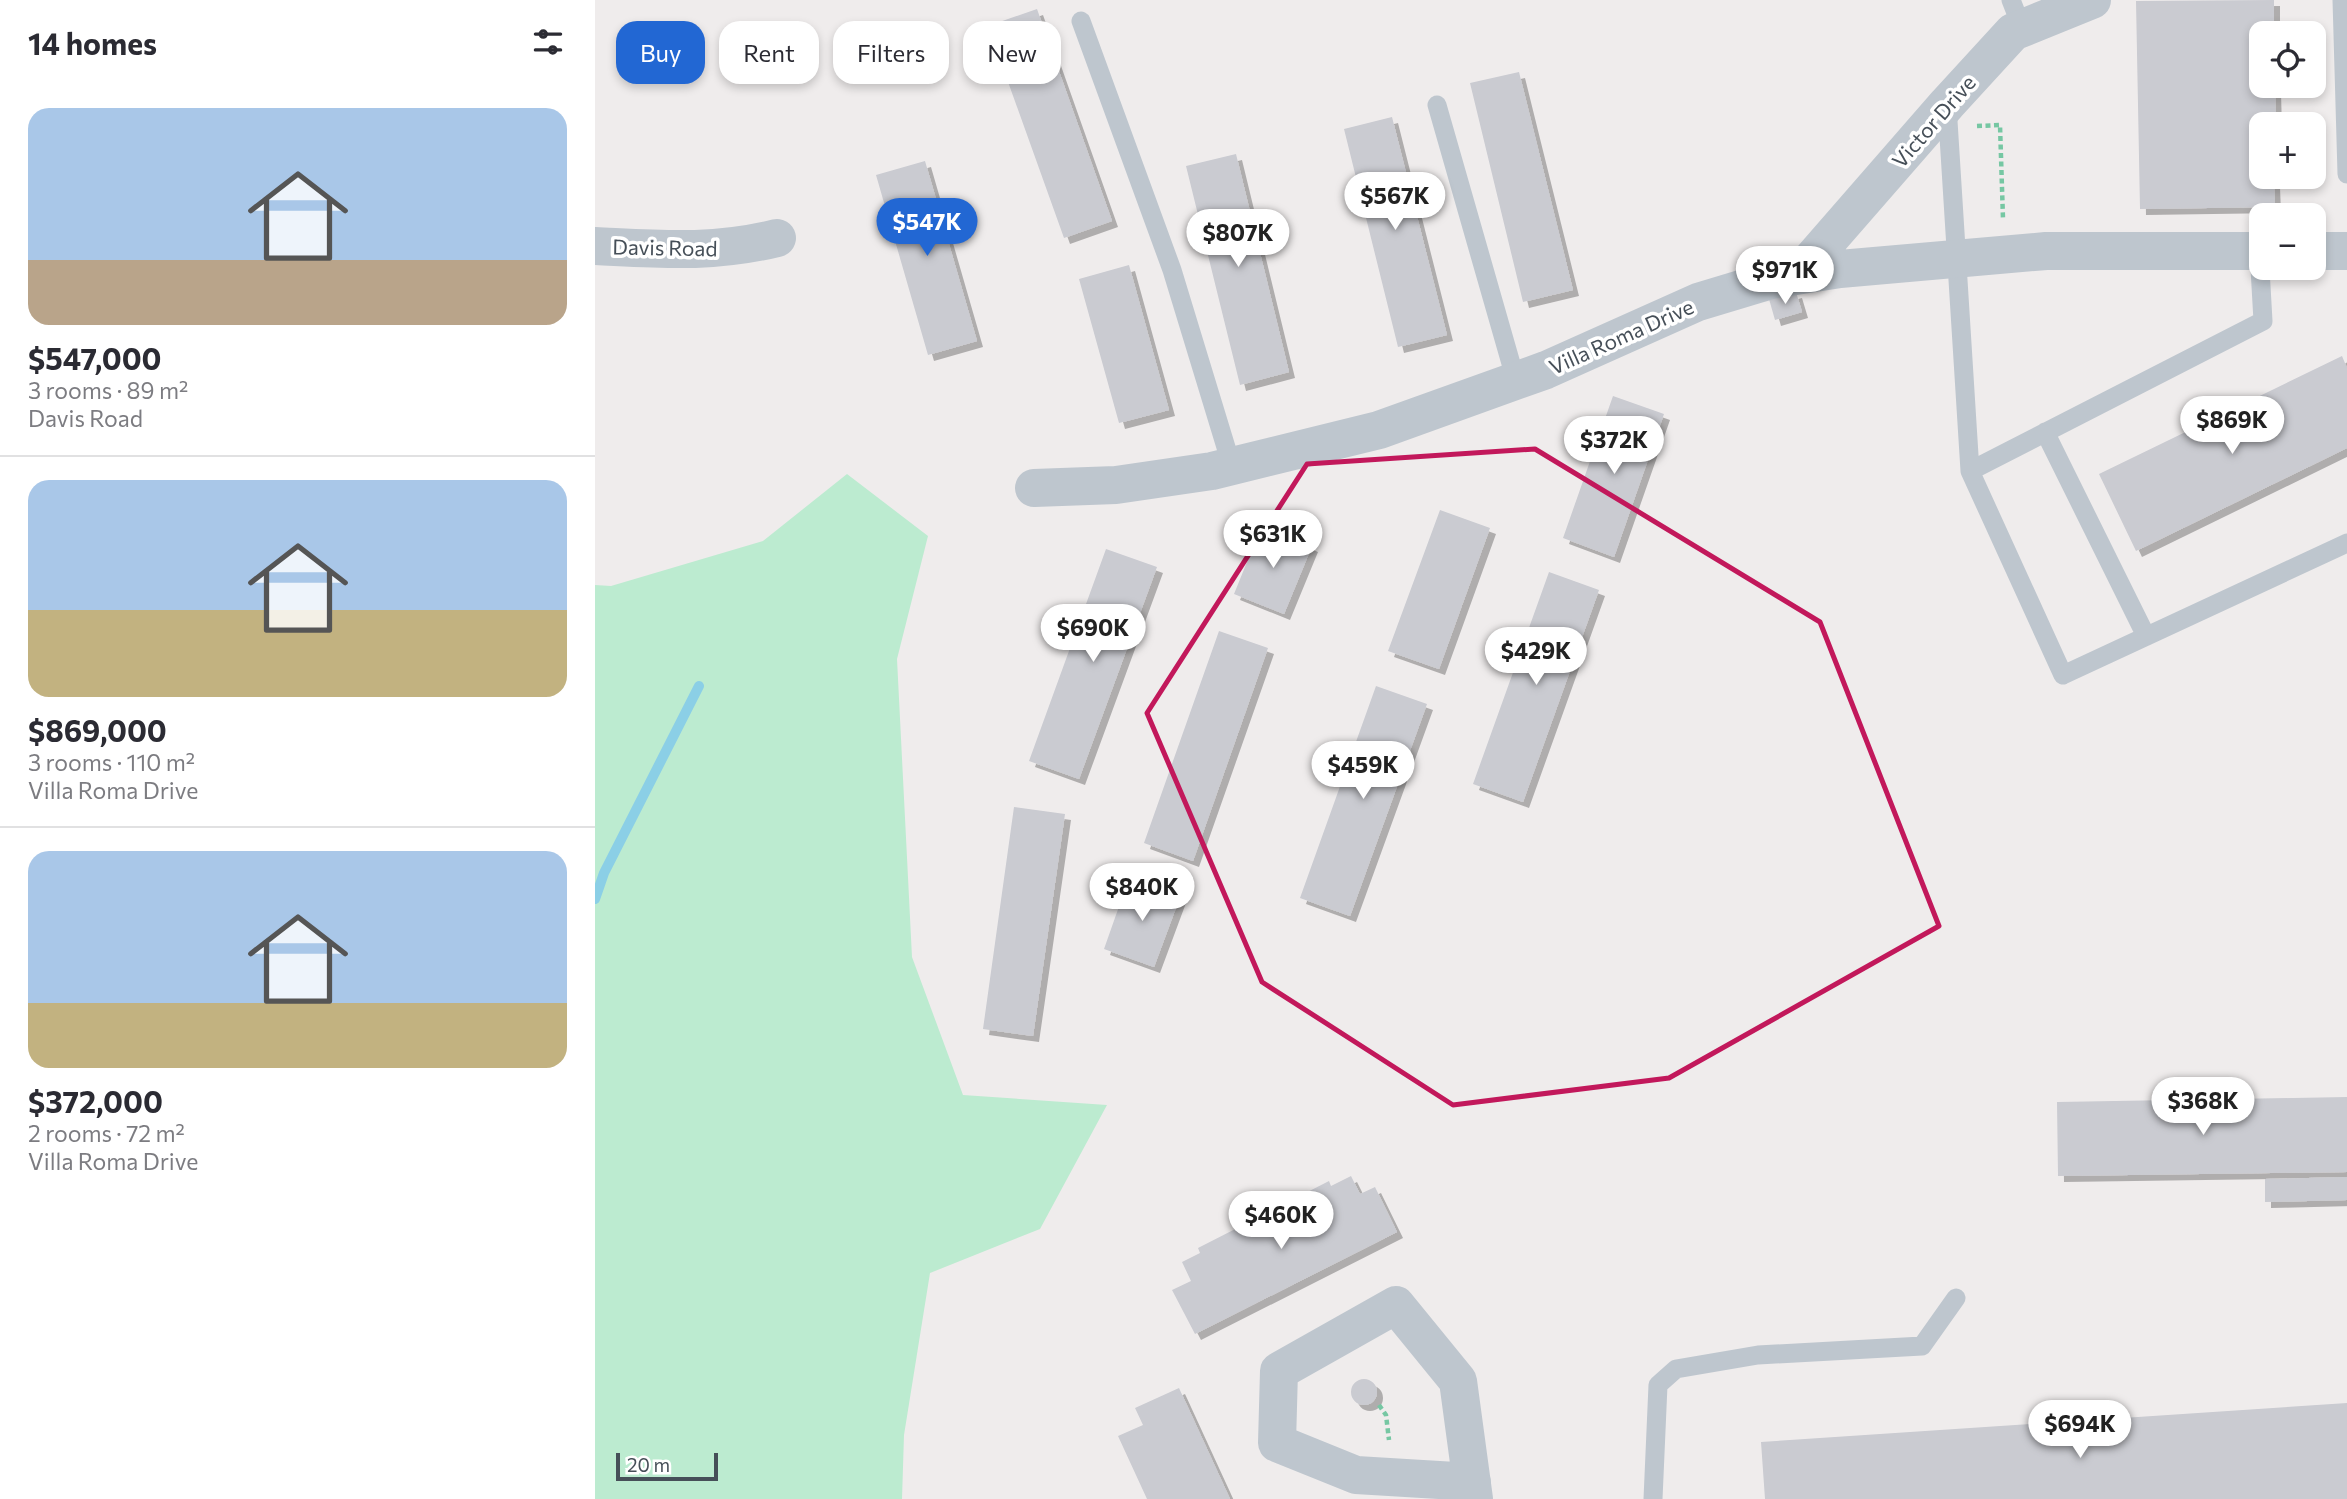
<!DOCTYPE html>
<meta charset="utf-8">
<style>
:root{--surface:#fff;--page:#f2f2f3;--text:#2b2b33;--muted:#7c7c81;--line:#e1e1e2;--accent:#2267d3}
body{margin:0;font-family:Commissioner,sans-serif;background:var(--page);color:var(--text);height:100vh;display:flex;flex-direction:column;font-size:26px;white-space:nowrap}
*{box-sizing:border-box;margin:0}
p{font-size:23px;color:var(--muted)}
.icon{flex:none;width:38px;height:38px;fill:none;stroke:currentColor;stroke-width:2;stroke-linecap:round;stroke-linejoin:round}
.map{position:relative;flex:1;overflow:hidden}
.sheet{display:flex;flex-direction:column;background:var(--surface);width:595px}
.sheet>*{flex:none}
.top-card{position:absolute;left:21px;top:21px;width:665px;height:63px;display:flex;gap:14px}
.fabs{position:absolute;left:1654px;top:21px;display:grid;gap:14px}
.fabs a{display:grid;place-items:center;width:77px;height:77px;border-radius:14px;background:var(--surface);box-shadow:0 4px 10px #0003;font-size:35px}
.scale{position:absolute;left:21px;bottom:18px;width:102px;box-sizing:border-box;padding-left:7px;border:4px solid #464f58;border-top:0;font-size:19px;line-height:24px;white-space:nowrap;color:#464f58;-webkit-text-stroke:5px #fff;paint-order:stroke}
.price{position:absolute;translate:-50% -60px;padding:0 16px;border-radius:24px;background:#fff;color:#222;font-size:23px;line-height:46px;filter:drop-shadow(0 2px 4px #0008)}
.price::after{content:'';position:absolute;left:50%;top:42px;width:21px;height:16px;margin-left:-10px;background:inherit;clip-path:polygon(0 0,100% 0,50% 100%)}
.price.on{background:var(--accent);color:#fff}
ul{padding:0;list-style:none}
li{display:grid;align-content:center;gap:14px;height:371px;padding:0 28px}
li+li{border-top:2px solid var(--line)}
li span{display:grid;place-items:center;height:217px;border-radius:21px;color:#555}
li>.icon{margin-inline-start:auto}
span .icon{width:126px;height:126px;fill:#fffc;stroke-width:1}
li b{font-size:30px}
h2{display:flex;justify-content:space-between;align-items:center;height:84px;padding:0 28px;font-size:30px}
.tag{padding:0 24px;border-radius:21px;background:var(--surface);box-shadow:0 4px 10px #0003;font-size:24px;line-height:63px}
.tag.on{background:var(--accent);color:#fff}
main{display:flex;flex:1;min-height:0}
.map>svg:first-child{display:block}
.green{fill:#bcebd0}
.lines{fill:none;stroke-linecap:round;stroke-linejoin:round}
.stream{stroke:#8bcfe6;stroke-width:10}
.building{fill:#cacbd1;filter:url(#shadow)}
.path{stroke:#76c7a3;stroke-width:4.5;stroke-dasharray:5 3.5;stroke-linecap:butt}
.lane{stroke:#bec6ce;stroke-width:19}
.street{stroke:#bec6ce;stroke-width:38}
.marked{fill:none;stroke:#c2185b;stroke-width:5;stroke-linejoin:round}
.labels{text-anchor:middle;dominant-baseline:central;stroke-width:7;stroke-linejoin:round;paint-order:stroke}
.street-label{font-size:21px;fill:#464f58;stroke:#fff}
</style>
<main>
<section class="sheet">
<h2>14 homes<svg class="icon" aria-label="filters" viewBox="0 0 24 24"><path d="M4 7h16M4 17h16"/><circle cx="9" cy="7" r="2"/><circle cx="15" cy="17" r="2"/></svg></h2>
<ul>
<li><span style="background:linear-gradient(#a9c7e8 70%,#b9a48a 0)"><svg class="icon" aria-label="home" viewBox="0 0 24 24"><path d="M3 11l9-7 9 7M6 9v11h12V9"/></svg></span><div><b>$547,000</b><p>3 rooms · 89 m²</p><p>Davis Road</p></div></li>
<li><span style="background:linear-gradient(#a9c7e8 60%,#c2b280 0)"><svg class="icon" aria-label="home" viewBox="0 0 24 24"><path d="M3 11l9-7 9 7M6 9v11h12V9"/></svg></span><div><b>$869,000</b><p>3 rooms · 110 m²</p><p>Villa Roma Drive</p></div></li>
<li><span style="background:linear-gradient(#a9c7e8 70%,#c2b280 0)"><svg class="icon" aria-label="home" viewBox="0 0 24 24"><path d="M3 11l9-7 9 7M6 9v11h12V9"/></svg></span><div><b>$372,000</b><p>2 rooms · 72 m²</p><p>Villa Roma Drive</p></div></li>
</ul>
</section>
<div class="map">
<svg width="1752" height="1499" viewBox="0 0 1752 1499">
<defs>
<filter id="shadow"><feDropShadow dx="6" dy="6" stdDeviation="0" flood-color="#0004"/></filter>
</defs>
<rect width="100%" height="100%" fill="#efecec"/>
<path class="green" d="M252,474L333,536L302,659L317,957L368,1095L512,1105L445,1229L335,1273L309,1435L307,1499H0V585L16,586L168,541Z"/>
<g class="lines">
<path class="stream" d="M0,899L9,873L104,686"/>
</g>
<path class="building" d="M1679,0V33H1666V86H1680L1681,124H1666V177H1691V182L1679,181L1680,207L1545,209L1541,1Z
M442,9L517,221L469,238L393,26Z
M924,72L978,290L928,302L875,83Z
M797,117L852,335L803,347L749,129Z
M641,154L694,372L645,385L591,166Z
M330,161L382,341L333,355L281,175Z
M534,265L574,410L524,423L484,279Z
M1201,292L1207,312L1180,320L1174,299Z
M1747,356L1752,368V448L1541,551L1504,474Z
M1018,396L1069,414L1019,557L968,538Z
M845,510L895,528L844,669L793,651Z
M667,525L717,546L689,614L639,594Z
M511,549L562,567L484,779L434,761Z
M954,572L1004,590L928,802L878,784Z
M624,631L673,648L598,861L549,843Z
M781,686L832,704L755,916L705,898Z
M419,807L470,814L438,1036L388,1029Z
M534,878L585,897L559,967L509,949Z
M1752,1097V1172L1463,1176L1462,1102Z
M756,1176L765,1194L780,1187L802,1232L600,1334L577,1290L596,1281L587,1262L605,1253L603,1248L734,1181L736,1186Z
M1752,1177V1200L1670,1202V1179Z
M756 1392a13 13 0 1 1 26 0a13 13 0 1 1-26 0Z
M584,1388L635,1499H552L523,1436L548,1425L540,1408Z
M1752,1403V1499H1170L1166,1442Z"/>
<g class="lines">
<path class="path" d="M1382,126L1405,125L1408,219
M784,1405L791,1415L794,1440"/>
<path class="lane" d="M1416,0L1427,28
M1747,0L1752,174
M486,21L577,270L637,467
M842,105L921,381
M1352,105L1375,471L1468,675L1752,543
M1450,432L1551,636
M1375,471L1668,321L1664,251
M1058,1499L1063,1385L1081,1369L1163,1355L1327,1346L1361,1298"/>
<path class="street" d="M0,246C64,249 118,254 182,238
M1718,251H1752
M1203,275L1352,104L1418,32L1497,0
M439,488L521,485L617,471L784,430L951,370L1103,302L1176,280L1245,269L1451,251H1666
M877,1482L761,1475L682,1443L684,1371L801,1305L863,1381L879,1499"/>
</g>
<path class="marked" d="M940,449L1225,622L1344,926L1074,1078L858,1105L667,982L552,713L712,464Z"/>
<g class="labels">
<g class="street-label">
<text transform="translate(1338 121) rotate(-49)">Victor Drive</text>
<text transform="translate(70 247) rotate(1)">Davis Road</text>
<text transform="translate(1026 336) rotate(-24)">Villa Roma Drive</text>
</g>
</g>
</svg>
<div class="fabs">
<a><svg class="icon" aria-label="locate" viewBox="0 0 24 24"><circle cx="12" cy="12" r="6"/><path d="M12 2v4M12 18v4M2 12h4M18 12h4"/></svg></a>
<a>+</a>
<a>−</a>
</div>
<div class="scale">20 m</div>
<b class="price" style="left:800px;top:232px">$567K</b>
<b class="price on" style="left:332px;top:258px">$547K</b>
<b class="price" style="left:643px;top:269px">$807K</b>
<b class="price" style="left:1190px;top:306px">$971K</b>
<b class="price" style="left:1637px;top:456px">$869K</b>
<b class="price" style="left:1019px;top:476px">$372K</b>
<b class="price" style="left:678px;top:570px">$631K</b>
<b class="price" style="left:498px;top:664px">$690K</b>
<b class="price" style="left:941px;top:687px">$429K</b>
<b class="price" style="left:768px;top:801px">$459K</b>
<b class="price" style="left:547px;top:923px">$840K</b>
<b class="price" style="left:1608px;top:1137px">$368K</b>
<b class="price" style="left:686px;top:1251px">$460K</b>
<b class="price" style="left:1485px;top:1460px">$694K</b>
<div class="top-card">
<a class="tag on">Buy</a>
<a class="tag">Rent</a>
<a class="tag">Filters</a>
<a class="tag">New</a>
</div>
</div>
</main>
